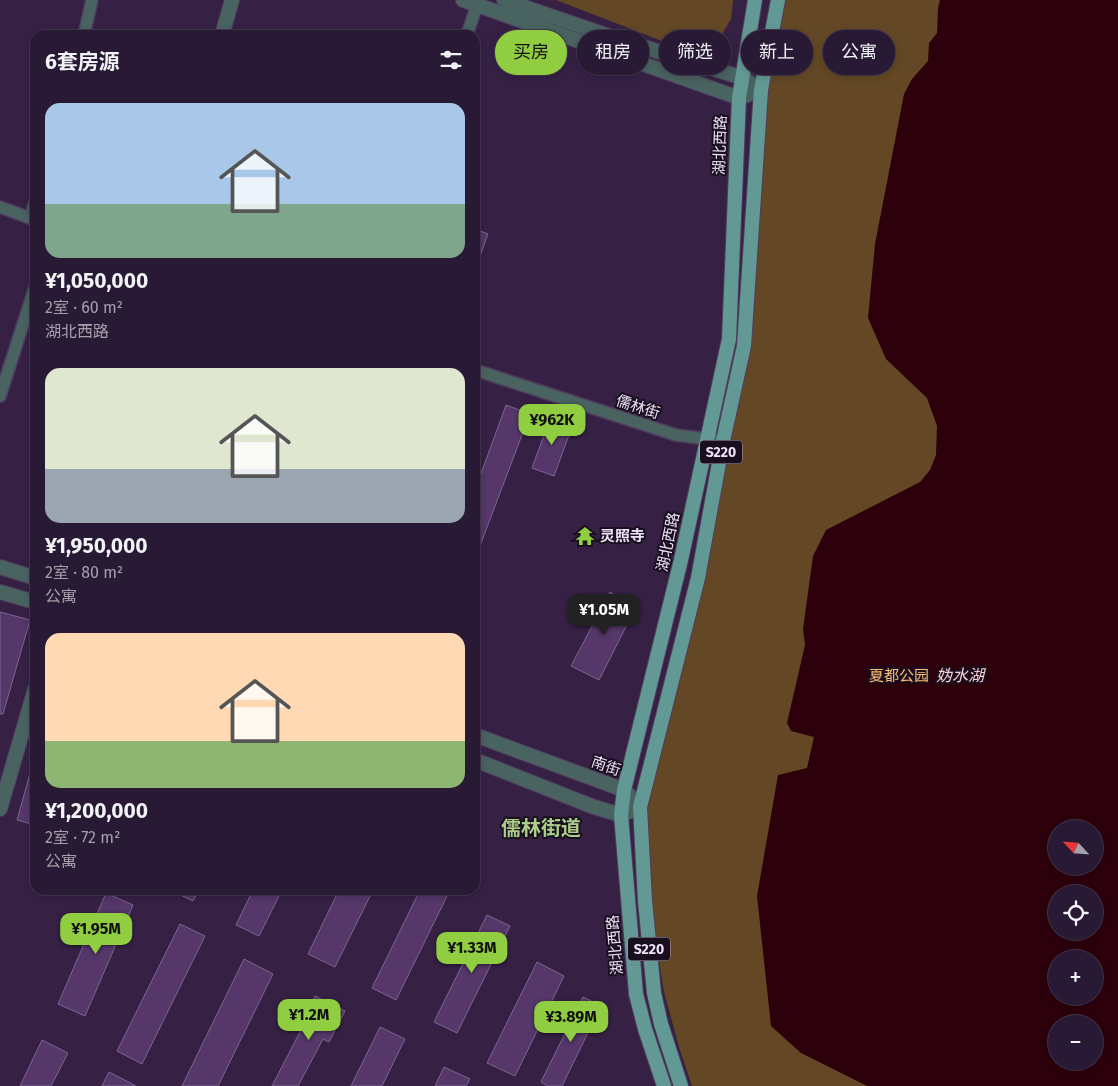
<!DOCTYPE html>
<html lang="zh">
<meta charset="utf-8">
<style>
:root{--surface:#281934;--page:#342640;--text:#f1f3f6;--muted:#a5a0ac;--line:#44384f;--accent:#90cd41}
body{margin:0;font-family:"Fira Sans","Noto Sans SC",sans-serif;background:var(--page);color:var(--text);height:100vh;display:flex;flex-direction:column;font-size:19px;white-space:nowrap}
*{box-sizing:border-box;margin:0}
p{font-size:16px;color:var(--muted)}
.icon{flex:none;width:28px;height:28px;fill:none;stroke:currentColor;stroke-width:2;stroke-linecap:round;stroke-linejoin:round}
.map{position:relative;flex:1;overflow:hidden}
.panel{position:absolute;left:30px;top:30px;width:450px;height:865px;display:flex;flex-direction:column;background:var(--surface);border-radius:15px;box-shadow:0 2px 8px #0003,0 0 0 1px var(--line)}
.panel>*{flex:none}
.hud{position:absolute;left:495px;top:30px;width:475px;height:45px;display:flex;gap:10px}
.needle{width:32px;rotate:296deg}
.buttons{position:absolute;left:1048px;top:820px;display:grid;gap:10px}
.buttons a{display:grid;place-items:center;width:55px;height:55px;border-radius:50%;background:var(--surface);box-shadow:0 2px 8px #0003,0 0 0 1px var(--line);font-size:25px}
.price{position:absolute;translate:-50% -42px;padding:0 11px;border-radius:10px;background:var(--accent);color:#111;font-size:16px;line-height:32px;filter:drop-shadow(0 1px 2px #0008)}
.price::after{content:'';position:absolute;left:50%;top:30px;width:15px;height:11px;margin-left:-8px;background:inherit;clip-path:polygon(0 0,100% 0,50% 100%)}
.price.selected{background:#222;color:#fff}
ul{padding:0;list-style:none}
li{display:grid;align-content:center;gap:10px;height:265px;padding:0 15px}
li span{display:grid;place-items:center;height:155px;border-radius:15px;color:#555}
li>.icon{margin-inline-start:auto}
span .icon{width:90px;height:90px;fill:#fffc;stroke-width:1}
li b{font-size:21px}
h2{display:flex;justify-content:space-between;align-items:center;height:60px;padding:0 15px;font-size:21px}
.tag{padding:0 18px;border-radius:22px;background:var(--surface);box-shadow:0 2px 8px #0003,0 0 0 1px var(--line);font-size:18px;line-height:45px}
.tag.selected{background:var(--accent);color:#111}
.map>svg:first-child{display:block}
.green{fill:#644825;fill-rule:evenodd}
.water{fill:#2c010c;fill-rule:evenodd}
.building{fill:#55376a;stroke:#7d668f}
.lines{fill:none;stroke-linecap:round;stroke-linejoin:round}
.minor-casing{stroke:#503c5e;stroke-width:14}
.tertiary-casing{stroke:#503c5e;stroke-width:16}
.primary-casing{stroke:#503c5e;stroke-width:16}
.minor{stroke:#496361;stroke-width:11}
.tertiary{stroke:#496361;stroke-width:14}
.primary{stroke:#639995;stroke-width:14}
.labels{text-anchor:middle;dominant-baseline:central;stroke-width:4;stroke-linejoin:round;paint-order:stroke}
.shield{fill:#190f1f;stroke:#aea2b7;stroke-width:1}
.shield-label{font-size:14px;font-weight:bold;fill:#eee1f8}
.street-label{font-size:15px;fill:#eee1f8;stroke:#190f1f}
.poi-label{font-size:15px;font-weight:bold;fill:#eee1f8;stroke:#190f1f;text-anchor:start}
.park-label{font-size:15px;fill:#fdbd70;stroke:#190f1f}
.water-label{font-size:16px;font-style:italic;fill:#fcd1d6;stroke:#190f1f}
.district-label{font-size:20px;font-weight:bold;fill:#abce89;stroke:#190f1f}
</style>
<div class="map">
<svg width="1118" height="1086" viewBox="0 0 1118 1086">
<rect width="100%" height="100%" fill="#362145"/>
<path class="green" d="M556,0H733L731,19L715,46L688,51Z
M778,0H1118V1086H692L679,1047L664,992L649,899L640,807L744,346L761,90ZM1056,829H1094V866H1056ZM1056,894H1094V931H1056ZM1056,959H1094V996H1056ZM1056,1024H1094V1061H1056Z"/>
<path class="water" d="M940,0H1118V1086H867L801,1053L771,1026L757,896L778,775L807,768L814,737L791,731L787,723L805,645L803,629L813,556L826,530L920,482L930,470L936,455L937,426L927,398L886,359L868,318L875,244L904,94L912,79L928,61L929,43L937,33L938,8ZM1056,829H1094V866H1056ZM1056,894H1094V931H1056ZM1056,959H1094V996H1056ZM1056,1024H1094V1061H1056Z"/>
<path class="building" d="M475,229L488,234L476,267L475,266Z
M506,405L530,414L475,559V490Z
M551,416L573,424L554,476L532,468Z
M610,592L636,607L599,680L571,666Z
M0,612L30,620L3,714H0Z
M32,766H35V825L17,820Z
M170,890H199L193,901Z
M253,890H282L259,936L236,925Z
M339,890H373L335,967L308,954Z
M420,890H450L396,1000L372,988Z
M106,893L133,905L85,1016L58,1004Z
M487,915L510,926L457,1033L434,1022Z
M180,924L205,936L142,1064L117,1051Z
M244,959L273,974L218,1086H182Z
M537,962L564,976L515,1076L487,1063Z
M315,996L345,1011L329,1042L323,1039L298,1086H272L302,1028L300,1027Z
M583,997L601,1006L562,1086H548L541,1082Z
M380,1027L405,1039L382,1086H351Z
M42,1040L68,1053L51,1086H20Z
M444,1067L470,1079L466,1086H435Z
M109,1072L136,1086H102Z"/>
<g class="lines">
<g class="minor-casing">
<path id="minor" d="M84,35L92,0
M467,35L477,5
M0,207L35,220
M30,218L35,202
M475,370L676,435L723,441
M0,396L35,287"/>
</g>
<g class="tertiary-casing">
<path id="tertiary" d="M463,0L739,98L761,90
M504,0L612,37L743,78L761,90
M222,35L232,0
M0,567L35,578
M0,592L35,602
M475,735L624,790L640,807L621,815L594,807L475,760
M0,809L35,689"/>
</g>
<g class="primary-casing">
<path id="primary" d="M664,1086L645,1029L636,994L621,815L624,790L681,560L729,339L739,98L755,0
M681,1086L661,1024L654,993L645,901L640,807L698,578L723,441L744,346L761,90L778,0"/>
</g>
<use href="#minor" class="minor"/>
<use href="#tertiary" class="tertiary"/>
<use href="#primary" class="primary"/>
</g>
<defs>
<g id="temple-bare" transform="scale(1.5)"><path d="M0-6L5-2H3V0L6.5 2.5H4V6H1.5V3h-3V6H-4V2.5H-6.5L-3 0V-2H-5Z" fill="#90cd41" stroke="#190f1f" stroke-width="2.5" paint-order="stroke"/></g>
</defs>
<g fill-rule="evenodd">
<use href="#temple-bare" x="585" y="536"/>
</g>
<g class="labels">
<g class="shield">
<rect x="700" y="440.5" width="42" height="23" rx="4"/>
<rect x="628" y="937.5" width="42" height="23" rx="4"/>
</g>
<g class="shield-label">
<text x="721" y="452">S220</text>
<text x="649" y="949">S220</text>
</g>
<g class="street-label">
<text transform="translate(720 145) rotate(-88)">湖北西路</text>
<text transform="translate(638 407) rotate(18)">儒林街</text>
<text transform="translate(668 542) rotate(-78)">湖北西路</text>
<text transform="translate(606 766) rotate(19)">南街</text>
<text transform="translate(615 945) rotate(-95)">湖北西路</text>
</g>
<g class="poi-label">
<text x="600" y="536">灵照寺</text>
</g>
<g class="park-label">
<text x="899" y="676">夏都公园</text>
</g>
<g class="water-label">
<text x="960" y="675">妫水湖</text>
</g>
<g class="district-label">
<text x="541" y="828">儒林街道</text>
</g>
</g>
</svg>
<div class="buttons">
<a><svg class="needle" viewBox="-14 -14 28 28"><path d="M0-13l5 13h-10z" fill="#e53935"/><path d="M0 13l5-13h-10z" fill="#a5a0ac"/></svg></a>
<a><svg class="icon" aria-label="locate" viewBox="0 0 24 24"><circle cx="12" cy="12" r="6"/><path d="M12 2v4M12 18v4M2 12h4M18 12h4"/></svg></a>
<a>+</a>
<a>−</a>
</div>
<b class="price" style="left:552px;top:446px">¥962K</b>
<b class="price selected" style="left:604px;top:636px">¥1.05M</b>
<b class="price" style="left:96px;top:955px">¥1.95M</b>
<b class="price" style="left:472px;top:974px">¥1.33M</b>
<b class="price" style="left:309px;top:1041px">¥1.2M</b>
<b class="price" style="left:571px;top:1043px">¥3.89M</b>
<div class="hud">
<a class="tag selected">买房</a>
<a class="tag">租房</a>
<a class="tag">筛选</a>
<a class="tag">新上</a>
<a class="tag">公寓</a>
</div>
<section class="panel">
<h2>6套房源<svg class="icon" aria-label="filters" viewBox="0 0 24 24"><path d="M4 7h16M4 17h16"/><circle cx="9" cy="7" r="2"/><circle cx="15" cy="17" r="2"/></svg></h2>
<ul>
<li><span style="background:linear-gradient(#a9c7e8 65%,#7fa58c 0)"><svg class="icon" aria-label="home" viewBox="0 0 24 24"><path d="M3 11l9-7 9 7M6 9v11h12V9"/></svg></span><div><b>¥1,050,000</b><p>2室 · 60 m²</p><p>湖北西路</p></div></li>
<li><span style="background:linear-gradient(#dfe7d0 65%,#9aa5b1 0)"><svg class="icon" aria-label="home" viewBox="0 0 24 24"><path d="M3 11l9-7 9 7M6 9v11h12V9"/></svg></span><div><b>¥1,950,000</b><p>2室 · 80 m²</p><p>公寓</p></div></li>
<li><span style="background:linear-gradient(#ffd9b3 70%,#8fb573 0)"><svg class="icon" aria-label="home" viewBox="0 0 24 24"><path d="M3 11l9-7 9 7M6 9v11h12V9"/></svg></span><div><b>¥1,200,000</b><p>2室 · 72 m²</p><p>公寓</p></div></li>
</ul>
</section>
</div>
